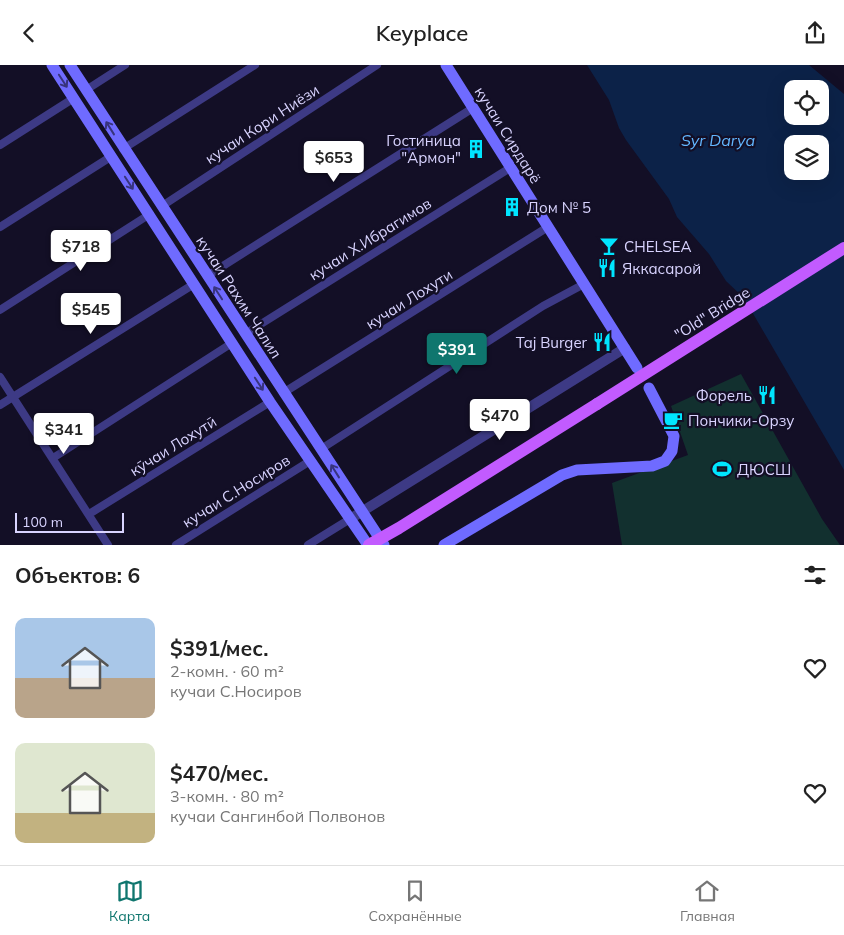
<!DOCTYPE html>
<html lang="ru">
<meta charset="utf-8">
<style>
:root{--surface:#fff;--page:#f6f6f6;--text:#222;--muted:#767676;--line:#e0e0e0;--accent:#0f766e}
body{margin:0;font-family:Mulish,sans-serif;background:var(--page);color:var(--text);height:100vh;display:flex;flex-direction:column;font-size:19px;white-space:nowrap}
*{box-sizing:border-box;margin:0}
p{font-size:16px;color:var(--muted)}
.icon{flex:none;width:28px;height:28px;fill:none;stroke:currentColor;stroke-width:2;stroke-linecap:round;stroke-linejoin:round}
.map{position:relative;height:480px;overflow:hidden}
.details{display:flex;flex-direction:column;background:var(--surface);flex:1}
.details>*{flex:none}
.tools{position:absolute;left:784px;top:15px;display:grid;gap:10px}
.tools a{display:grid;place-items:center;width:45px;height:45px;border-radius:10px;background:var(--surface);box-shadow:0 5px 20px #0002;font-size:25px}
.scale{position:absolute;left:15px;bottom:12px;width:109px;box-sizing:border-box;padding-left:5px;border:2px solid #d9d4ff;border-top:0;font-size:14px;line-height:18px;white-space:nowrap;color:#d9d4ff;-webkit-text-stroke:4px #130f26;paint-order:stroke}
.price{position:absolute;translate:-50% -42px;padding:0 11px;border-radius:5px;background:#fff;color:#222;font-size:16px;line-height:32px;filter:drop-shadow(0 1px 2px #0008)}
.price::after{content:'';position:absolute;left:50%;top:30px;width:15px;height:11px;margin-left:-8px;background:inherit;clip-path:polygon(0 0,100% 0,50% 100%)}
.price.selected{background:var(--accent);color:#fff}
ul{padding:0;list-style:none}
li{display:flex;align-items:center;gap:15px;height:125px;padding:0 15px}
li span{display:grid;place-items:center;flex:none;width:140px;height:100px;border-radius:10px;color:#555}
li>.icon{margin-inline-start:auto}
span .icon{width:60px;height:60px;fill:#fffc;stroke-width:1}
li b{font-size:21px}
h2{display:flex;justify-content:space-between;align-items:center;height:60px;padding:0 15px;font-size:21px}
header{display:flex;justify-content:space-between;align-items:center;height:65px;padding:0 15px;background:var(--surface);font-size:22px;font-weight:600}
.tab-bar{display:flex;justify-content:space-around;align-items:center;height:70px;border-top:1px solid var(--line);background:var(--surface);font-size:14px;color:var(--muted)}
.tab-bar a{display:grid;justify-items:center;gap:2px}
.tab-bar .selected{color:var(--accent)}
.map>svg:first-child{display:block}
.green{fill:#12302f}
.water{fill:#0c2248;fill-rule:evenodd}
.lines{fill:none;stroke-linecap:round;stroke-linejoin:round}
.minor{stroke:#3d3a85;stroke-width:8}
.tertiary{stroke:#3d3a85;stroke-width:10}
.secondary{stroke:#6f6bff;stroke-width:11}
.primary{stroke:#c25bff;stroke-width:12}
.primary-bridge{stroke:#c25bff;stroke-width:12}
.oneway{stroke:#38347d}
.labels{text-anchor:middle;dominant-baseline:central;stroke-width:4.5;stroke-linejoin:round;paint-order:stroke}
.street-label{font-size:15px;fill:#d9d4ff;stroke:#130f26}
.poi-label{font-size:15px;fill:#d9d4ff;stroke:#130f26;text-anchor:start}
.water-label{font-size:16px;font-style:italic;fill:#62b6ff;stroke:#130f26}
</style>
<header><svg class="icon" aria-label="back" viewBox="0 0 24 24"><path d="M15 5l-7 7 7 7"/></svg>Keyplace<svg class="icon" aria-label="share" viewBox="0 0 24 24"><path d="M12 15V3M7 8l5-5 5 5M5 13v7h14v-7"/></svg></header>
<div class="map">
<svg width="844" height="480" viewBox="0 0 844 480">
<rect width="100%" height="100%" fill="#130f26"/>
<path class="green" d="M741,309L822,454L840,480H622L612,418L688,390L671,341Z"/>
<path class="water" d="M587,0H809L844,29V405L744,233L726,216L709,189L677,152L669,134L626,75L619,63L609,35ZM792,24H820V51H792ZM792,79H820V106H792Z"/>
<g class="lines">
<path class="minor" d="M86,25L125,0
M0,80L74,33
M123,84L255,0
M162,141L377,0
M0,162L112,91
M207,211L473,43
M0,245L150,149
M245,269L510,103
M0,312L108,480
M283,328L548,162
M0,340L194,219
M321,384L543,241L584,219
M53,393L232,278
M89,449L270,337
M176,480L310,396
M308,480L350,454"/>
<path class="tertiary" d="M350,454L625,283"/>
<path class="secondary" d="M52,0L270,337L368,480
M70,0L384,480
M446,0L637,303
M444,480L562,410L577,405L652,401L665,396L672,386L674,371L649,323"/>
<path class="primary" d="M369,480L399,463L597,339"/>
<path class="primary-bridge" d="M597,339L844,183"/>
</g>
<defs><path id="oneway-shaft" d="M-6 0H5M1.5-3L5.5 0L1.5 3" fill="none" stroke-width="1.6" stroke-linecap="round" stroke-linejoin="round" transform="scale(1.25)"/></defs>
<g class="oneway">
<use href="#oneway-shaft" transform="translate(63 16) rotate(57)"/>
<use href="#oneway-shaft" transform="translate(110 63) rotate(-122)"/>
<use href="#oneway-shaft" transform="translate(129 118) rotate(57)"/>
<use href="#oneway-shaft" transform="translate(218 228) rotate(-123)"/>
<use href="#oneway-shaft" transform="translate(259 319) rotate(57)"/>
<use href="#oneway-shaft" transform="translate(335 406) rotate(-122)"/>
</g>
<defs>
<g id="building-bare" transform="scale(1.5)"><path d="M-4-6H4V6H1V3H-1V6H-4ZM-2.5-4.3h1.7v1.8h-1.7ZM.8-4.3h1.7v1.8H.8ZM-2.5-1h1.7V.8h-1.7ZM.8-1h1.7V.8H.8Z" fill="#00e5ff" stroke="#130f26" stroke-width="2.5" paint-order="stroke"/></g>
<g id="bar-bare" transform="scale(1.5)"><path d="M-6-5H6L.8 .8V4.5H3.5V6h-7V4.5H-.8V.8Z" fill="#00e5ff" stroke="#130f26" stroke-width="2.5" paint-order="stroke"/></g>
<g id="restaurant-bare" transform="scale(1.5)"><path d="M-5-6h1v4h1v-4h1v4h1v-4h1v5L-1.5 .5V6h-2V.5L-5-1ZM5-6V6H3V1.5H1.5Q1.5-4 5-6Z" fill="#00e5ff" stroke="#130f26" stroke-width="2.5" paint-order="stroke"/></g>
<g id="cafe-bare" transform="scale(1.5)"><path d="M-5.5-4.5H6V0H3Q3 3.5 0 3.5H-2.5Q-5.5 3.5-5.5 0ZM3-3.2v2h1.7v-2ZM-6 4.5H4V6H-6Z" fill="#00e5ff" stroke="#130f26" stroke-width="2.5" paint-order="stroke"/></g>
<g id="stadium-bare" transform="scale(1.5)"><path d="M0-5a6.5 5 0 1 0 0 10a6.5 5 0 1 0 0-10ZM-3.5-1.8h7v3.6h-7Z" fill="#00e5ff" stroke="#130f26" stroke-width="2.5" paint-order="stroke"/></g>
</defs>
<g fill-rule="evenodd">
<use href="#building-bare" x="476" y="84"/>
<use href="#building-bare" x="512" y="142"/>
<use href="#bar-bare" x="609" y="181"/>
<use href="#restaurant-bare" x="607" y="203"/>
<use href="#restaurant-bare" x="602" y="277"/>
<use href="#restaurant-bare" x="767" y="330"/>
<use href="#cafe-bare" x="673" y="355"/>
<use href="#stadium-bare" x="722" y="404"/>
</g>
<g class="labels">
<g class="street-label">
<text transform="translate(262 59) rotate(-33)">кучаи Кори Ниёзи</text>
<text transform="translate(508 70) rotate(58)">кучаи Сирдарё</text>
<text transform="translate(370 174) rotate(-32)">кучаи Х.Ибрагимов</text>
<text transform="translate(239 232) rotate(57)">кучаи Рахим Чалил</text>
<text transform="translate(409 234) rotate(-32)">кучаи Лохути</text>
<text transform="translate(712 248) rotate(-32)">"Old" Bridge</text>
<text transform="translate(173 381) rotate(-32)">кӯчаи Лохутӣ</text>
<text transform="translate(236 426) rotate(-32)">кучаи С.Носиров</text>
</g>
<g class="poi-label">
<text x="461" y="75" text-anchor="end">Гостиница<tspan x="461" dy="17">"Армон"</tspan></text>
<text x="527" y="142">Дом № 5</text>
<text x="624" y="181">CHELSEA</text>
<text x="622" y="203">Яккасарой</text>
<text x="587" y="277" text-anchor="end">Taj Burger</text>
<text x="752" y="330" text-anchor="end">Форель</text>
<text x="688" y="355">Пончики-Орзу</text>
<text x="737" y="404">ДЮСШ</text>
</g>
<g class="water-label">
<text x="718" y="75">Syr Darya</text>
</g>
</g>
</svg>
<div class="tools">
<a><svg class="icon" aria-label="locate" viewBox="0 0 24 24"><circle cx="12" cy="12" r="6"/><path d="M12 2v4M12 18v4M2 12h4M18 12h4"/></svg></a>
<a><svg class="icon" aria-label="layers" viewBox="0 0 24 24"><path d="M12 4l9 5-9 5-9-5zM3 14l9 5 9-5"/></svg></a>
</div>
<div class="scale">100 m</div>
<b class="price" style="left:334px;top:118px">$653</b>
<b class="price" style="left:81px;top:207px">$718</b>
<b class="price" style="left:91px;top:270px">$545</b>
<b class="price selected" style="left:457px;top:310px">$391</b>
<b class="price" style="left:500px;top:376px">$470</b>
<b class="price" style="left:64px;top:390px">$341</b>
</div>
<section class="details">
<h2>Объектов: 6<svg class="icon" aria-label="filters" viewBox="0 0 24 24"><path d="M4 7h16M4 17h16"/><circle cx="9" cy="7" r="2"/><circle cx="15" cy="17" r="2"/></svg></h2>
<ul>
<li><span style="background:linear-gradient(#a9c7e8 60%,#b9a48a 0)"><svg class="icon" aria-label="home" viewBox="0 0 24 24"><path d="M3 11l9-7 9 7M6 9v11h12V9"/></svg></span><div><b>$391/мес.</b><p>2-комн. · 60 m²</p><p>кучаи С.Носиров</p></div><svg class="icon" aria-label="heart" viewBox="0 0 24 24"><path d="M12 20l-8-8c-3-5 5-10 8-4 3-6 11-1 8 4z"/></svg></li>
<li><span style="background:linear-gradient(#dfe7d0 70%,#c2b280 0)"><svg class="icon" aria-label="home" viewBox="0 0 24 24"><path d="M3 11l9-7 9 7M6 9v11h12V9"/></svg></span><div><b>$470/мес.</b><p>3-комн. · 80 m²</p><p>кучаи Сангинбой Полвонов</p></div><svg class="icon" aria-label="heart" viewBox="0 0 24 24"><path d="M12 20l-8-8c-3-5 5-10 8-4 3-6 11-1 8 4z"/></svg></li>
</ul>
</section>
<nav class="tab-bar">
<a class="selected"><svg class="icon" aria-label="map" viewBox="0 0 24 24"><path d="M3 6l6-2 6 2 6-2v14l-6 2-6-2-6 2zM9 4v14M15 6v14"/></svg>Карта</a>
<a><svg class="icon" aria-label="saved" viewBox="0 0 24 24"><path d="M7 4h10v16l-5-4-5 4z"/></svg>Сохранённые</a>
<a><svg class="icon" aria-label="home" viewBox="0 0 24 24"><path d="M3 11l9-7 9 7M6 9v11h12V9"/></svg>Главная</a>
</nav>
